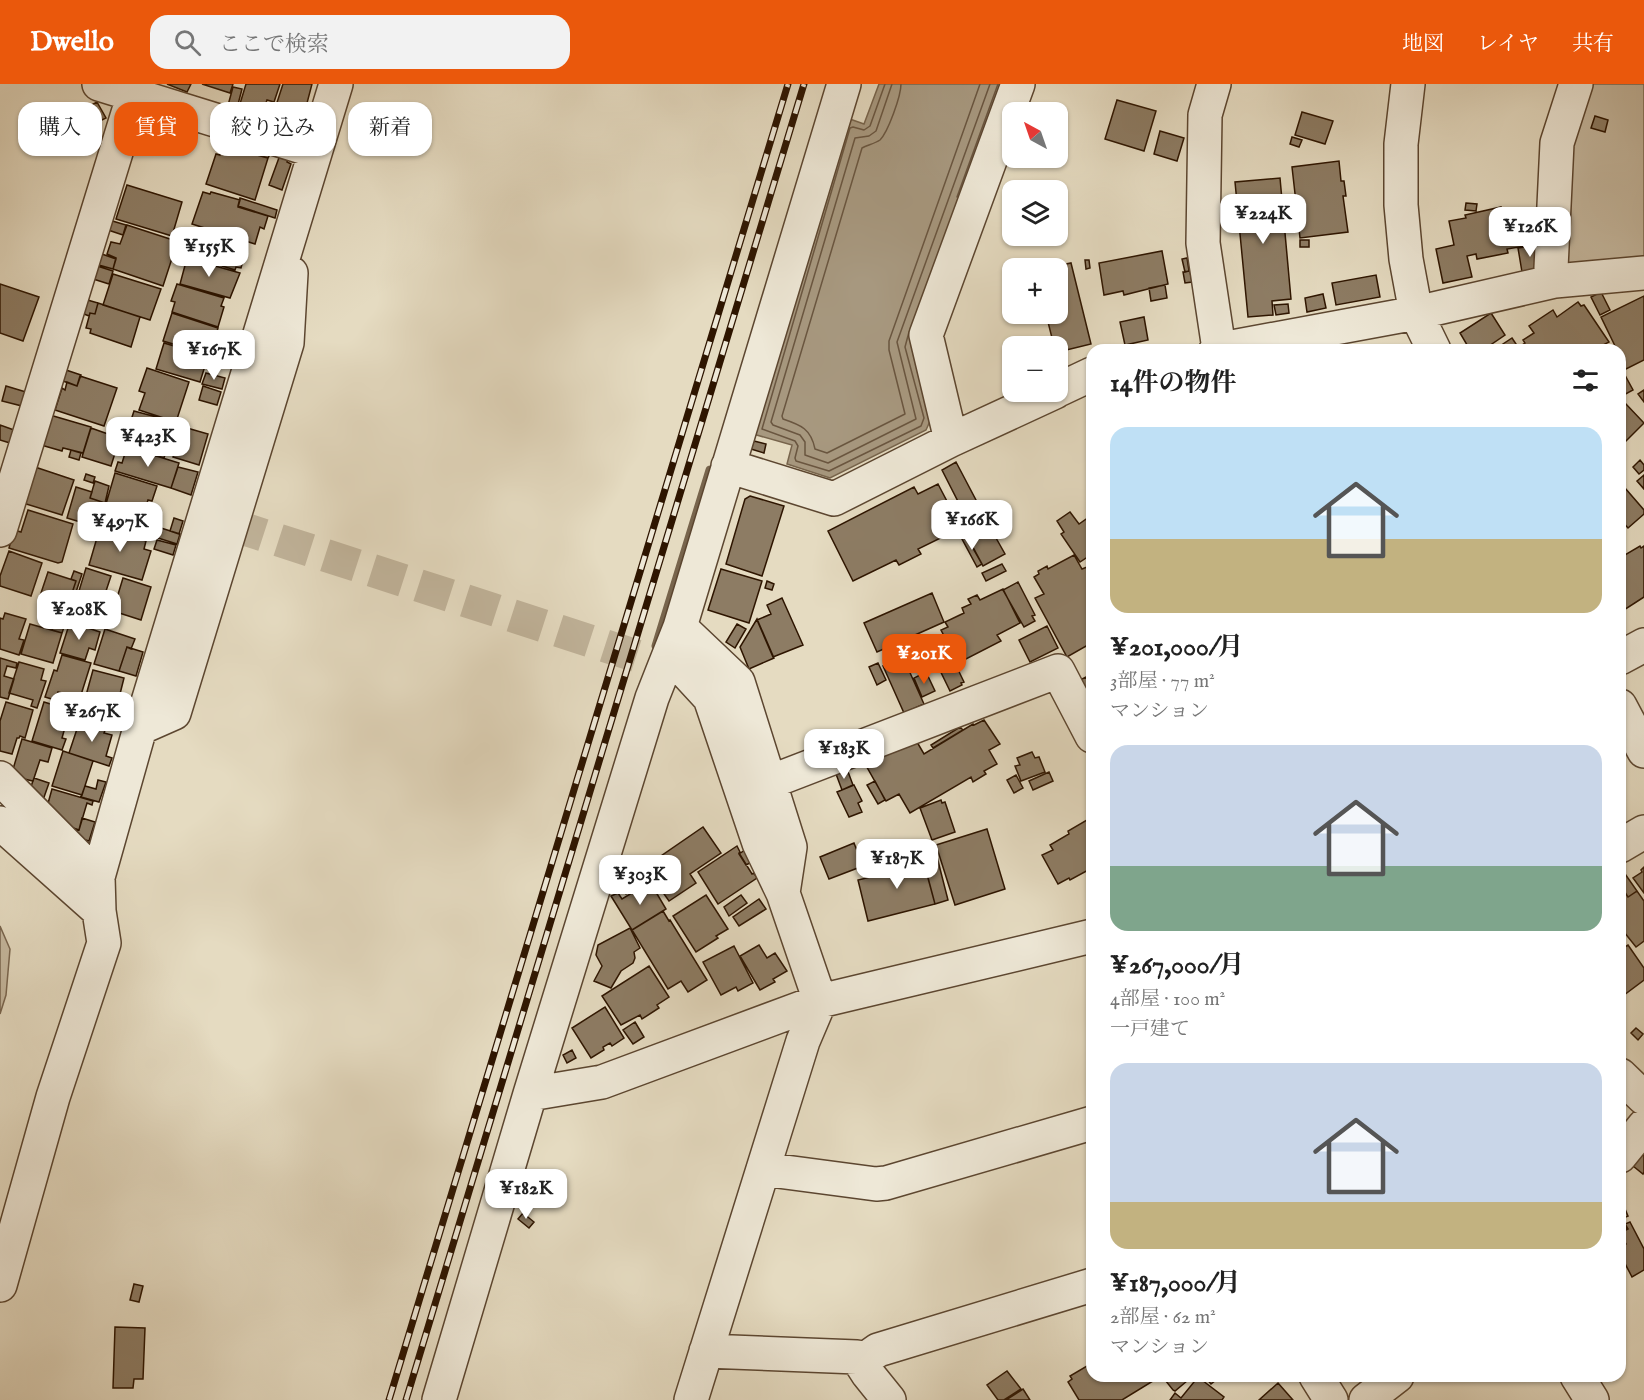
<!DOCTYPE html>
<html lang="ja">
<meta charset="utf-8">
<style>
:root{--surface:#fff;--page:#f2f2f2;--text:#222;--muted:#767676;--accent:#ea580c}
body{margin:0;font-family:"IM FELL English","Noto Serif JP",serif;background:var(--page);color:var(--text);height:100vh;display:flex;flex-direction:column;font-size:22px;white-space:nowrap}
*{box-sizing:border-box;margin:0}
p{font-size:20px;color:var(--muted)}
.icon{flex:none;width:33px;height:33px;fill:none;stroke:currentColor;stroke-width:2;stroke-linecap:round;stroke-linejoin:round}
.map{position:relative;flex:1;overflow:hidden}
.details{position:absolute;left:1086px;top:260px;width:540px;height:1038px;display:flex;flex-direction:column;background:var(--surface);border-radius:18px;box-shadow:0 2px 4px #0004}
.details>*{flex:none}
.hud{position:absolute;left:18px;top:18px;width:570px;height:54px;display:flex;gap:12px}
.needle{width:39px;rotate:320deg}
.tools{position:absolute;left:1002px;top:18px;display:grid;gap:12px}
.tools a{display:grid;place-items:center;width:66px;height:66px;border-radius:12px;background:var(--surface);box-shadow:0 2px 4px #0004;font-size:30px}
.price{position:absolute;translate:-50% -51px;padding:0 14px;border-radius:12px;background:#fff;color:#222;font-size:20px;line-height:39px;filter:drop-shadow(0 2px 3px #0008)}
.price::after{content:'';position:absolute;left:50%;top:36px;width:18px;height:14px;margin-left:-9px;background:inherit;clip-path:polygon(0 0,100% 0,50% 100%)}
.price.active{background:var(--accent);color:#fff}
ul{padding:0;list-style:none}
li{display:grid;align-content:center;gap:12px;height:318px;padding:0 24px}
li span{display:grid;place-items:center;height:186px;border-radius:18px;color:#555}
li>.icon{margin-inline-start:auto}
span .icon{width:108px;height:108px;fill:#fffc;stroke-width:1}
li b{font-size:26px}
h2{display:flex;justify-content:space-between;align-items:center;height:72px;padding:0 24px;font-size:26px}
.chip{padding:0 21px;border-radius:18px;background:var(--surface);box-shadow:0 2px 4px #0004;font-size:21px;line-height:54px}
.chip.active{background:var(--accent);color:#fff}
header{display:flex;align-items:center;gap:36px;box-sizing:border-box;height:84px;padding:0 30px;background:var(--accent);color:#fff}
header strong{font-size:28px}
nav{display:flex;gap:33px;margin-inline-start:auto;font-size:21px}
.search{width:420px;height:54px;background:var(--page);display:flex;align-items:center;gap:15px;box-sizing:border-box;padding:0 21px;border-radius:18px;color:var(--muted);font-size:22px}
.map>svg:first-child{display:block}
.green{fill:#c6b9a0;stroke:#7a6750;stroke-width:1.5}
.water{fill:#a7987f;stroke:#77644c;stroke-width:1.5}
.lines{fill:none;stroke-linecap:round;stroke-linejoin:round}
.shore{stroke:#6a5640;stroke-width:1.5}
.stream{stroke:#77644c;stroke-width:9}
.building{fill:#8d7c64;stroke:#2e1500;stroke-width:1.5}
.minor-tunnel{stroke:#c0b39a;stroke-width:33;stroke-dasharray:33 16;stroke-linecap:butt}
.minor-casing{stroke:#5c4630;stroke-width:36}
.minor{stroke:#eee8d7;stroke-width:33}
.rail-casing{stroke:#2e1500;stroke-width:7}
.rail{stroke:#eee8d7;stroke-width:4.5;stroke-dasharray:14;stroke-linecap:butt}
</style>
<header>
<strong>Dwello</strong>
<div class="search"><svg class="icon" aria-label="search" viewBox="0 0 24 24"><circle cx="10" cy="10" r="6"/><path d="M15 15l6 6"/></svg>ここで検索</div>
<nav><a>地図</a><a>レイヤ</a><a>共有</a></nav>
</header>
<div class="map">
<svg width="1644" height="1316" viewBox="0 0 1644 1316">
<rect width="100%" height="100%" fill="#e5dbc1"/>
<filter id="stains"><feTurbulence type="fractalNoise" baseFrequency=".00333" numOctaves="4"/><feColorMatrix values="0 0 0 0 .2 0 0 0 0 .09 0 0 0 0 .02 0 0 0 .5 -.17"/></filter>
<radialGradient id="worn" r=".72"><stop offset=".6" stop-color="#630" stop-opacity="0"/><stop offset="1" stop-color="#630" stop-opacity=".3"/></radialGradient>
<path class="green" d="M1585,0H1644V172L1573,186L1561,177L1560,126Z
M0,842L10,865L6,911L0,930Z"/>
<path class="water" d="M879,0H1004L911,261L931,335L926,346L830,394L787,380L792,361L753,350L847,34L864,40Z"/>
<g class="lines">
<path class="shore" d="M885,0L870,42L864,46L853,43L850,44L762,345L795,357L798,362L795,374L796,377L829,387L921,342L924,334L905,263L909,248
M892,0L876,47L869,52L855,54L771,338L773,341L800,351L805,358V371L828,379L916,335L897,258L990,0
M901,0C901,12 888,48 880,56C874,60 867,61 862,64L782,332L783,335C801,341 811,345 815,365L827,369L905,330L889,266V257L980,0
M957,113L998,0"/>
<path class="stream" d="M656,562L710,386"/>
</g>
<path class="building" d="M167,0H191L187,8Z
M202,0H233L230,9Z
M246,0H280L274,18L267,16L262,30L239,23Z
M283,0H312L306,23L302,21L295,44L271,37Z
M233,3L242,5L236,28L227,25Z
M1117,16L1156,27L1144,67L1105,55Z
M97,18L106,34L90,42L82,26Z
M1302,28L1333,37L1325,60L1295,51Z
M1595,32L1608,36L1605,48L1591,44Z
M1160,47L1184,54L1177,77L1154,70Z
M1292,53L1302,56L1299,63L1290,60Z
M223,60L268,74L255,116L206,100L216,70L220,71Z
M253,61L270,70L268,74L250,69Z
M280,71L289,74L287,78L291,80L282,106L269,101Z
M1339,77L1341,97H1344L1346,112H1343L1348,148L1300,154L1292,83Z
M1280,94L1291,215L1272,217L1273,231L1248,233L1235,98Z
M127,101L182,118L172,152L116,135Z
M203,108L210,110L211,108L240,116L238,123L268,132L264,145L260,143L255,160L192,140Z
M240,114L277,126L275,134L238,122Z
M1466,119L1477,120L1476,127L1465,126Z
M1501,123L1502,128L1517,125L1525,162L1507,165L1508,169L1477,175L1476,170L1467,172L1472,193L1443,199L1436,165L1454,161L1449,137L1466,134L1465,131Z
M109,136L126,141L123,151L105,145Z
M127,141L173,156L171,160L176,162L163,202L113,185L116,174L107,170L111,158L120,160Z
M198,145L244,159L240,172L244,173L241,184L236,183L235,186L190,172Z
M1300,156H1309V163H1300Z
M1537,161L1541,185L1522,188L1518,164Z
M1162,167L1168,200L1124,211L1123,207L1104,211L1099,179Z
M99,169L116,175L113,185L95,180Z
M187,174L240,189L230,214L180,200Z
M1187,174L1189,187L1185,188L1182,175Z
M1085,176H1089L1090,184L1086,185Z
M1071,179L1091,260L1058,268V262H1054L1046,230H1058V184H1047Z
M94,181L113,187L109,200L90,194Z
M1190,187L1192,198L1185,199L1183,188Z
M113,190L161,205L150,236L103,221Z
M1376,191L1380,213L1336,221L1332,199Z
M0,200L39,213L23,257L0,249Z
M177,200L224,214L221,222L224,223L218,243L172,228L175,218L171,217Z
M1165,201L1167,214L1151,217L1149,204Z
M1601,208L1610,226L1600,231L1591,213Z
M1323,210L1326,224L1307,228L1305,214Z
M1644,212V276L1626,285L1620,273V266H1617L1601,233Z
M84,215L98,219L95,230L90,229L89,232L79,228Z
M1578,218L1581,222L1584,221L1609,258L1603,261L1604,263L1601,266H1524L1522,261L1525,259L1523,256L1534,249L1529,242L1553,226L1557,233Z
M98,219L140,233L131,263L90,249L91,245L86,244L90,229L95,230Z
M1288,220L1289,229L1276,231L1274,221Z
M172,229L218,244L210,271L163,257Z
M1491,229L1505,251L1483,266H1470L1460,249Z
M1144,233L1148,256L1125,261L1120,238Z
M1512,254L1520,266H1494Z
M219,255L237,261L231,278L213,273Z
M164,259L208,272L200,298L156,285Z
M1620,282L1633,306L1622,312L1620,308Z
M147,284L189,298L176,338L139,326L145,309L139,307Z
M63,285L81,291L77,302L60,296Z
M206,289L225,294L222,305L202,300Z
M80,292L117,304L104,342L55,326L62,304L65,306L67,298L77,302Z
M6,302L26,308L22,322L2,317Z
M203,302L221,308L217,321L199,316Z
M1644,306V318L1638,310Z
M1625,319L1644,339L1620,363V324Z
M134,327L175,338L164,374L123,361Z
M50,331L91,343L83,369L63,364L62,367L41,361Z
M0,341L14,346L10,359L0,356Z
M91,344L108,350L109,347L121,350L111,382L82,373Z
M187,344L208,350L199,381L173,373L181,350L184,352Z
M754,357L766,360L764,369L751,365Z
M127,363L179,379L171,404L115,387L118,378L122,379Z
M71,366L81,369L79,376L69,373Z
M1640,376L1644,381V386L1639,390L1633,383Z
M956,378L986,435L971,443L942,386Z
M35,383L74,396L62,431L23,419Z
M178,383L198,388L191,411L171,404Z
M115,389L157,402L152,417L148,416L138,448L101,437Z
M86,390L95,393L93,399L84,396Z
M1644,391V405L1637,397Z
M95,397L109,402L105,419L90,414Z
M938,400L961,444L918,465L921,470L899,481L896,476L853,497L828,447L914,403L918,410Z
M76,403L92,408L90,414L105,419L97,443L67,434Z
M1625,404L1644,426V430L1628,444L1620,435V408Z
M750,412L784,422L762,492L726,480L745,415Z
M28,426L73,440L62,478L58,479L9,464L14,446L21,448Z
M1003,428L1011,441L997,448L990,435Z
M1070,428L1079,440L1092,431V470L1080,478L1061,450L1064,448L1057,437Z
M174,434L183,437L179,450L170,447Z
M987,438L1005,470L983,482L965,450Z
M101,440L128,448L127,451L146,457L144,465L151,467L142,496L89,481Z
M161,444L180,450L177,460L158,454Z
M967,452L982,480L977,483L962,455Z
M157,456L176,461L173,471L154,465Z
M1640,462L1641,464L1644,462V513L1624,526L1620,520V468L1623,467L1625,471Z
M9,467L42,479L31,512L0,502V492Z
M1074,471L1082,485L1092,481V574L1086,562L1067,573L1035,514L1044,510L1034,493L1039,490L1038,487L1047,482L1048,485Z
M1002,480L1006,487L986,497L982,489Z
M86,484L111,492L104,513L100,512L96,526L75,520Z
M721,485L762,497L749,539L708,526Z
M74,487L82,490L71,523L61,520L64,510L71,512L76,497L71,495Z
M48,488L76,497L71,512L64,510L59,525L38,518Z
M123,494L151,503L141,536L113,527Z
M767,497L774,500L772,506L765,504Z
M1018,498L1035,531L1032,532L1035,537L1024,543L1003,506Z
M1003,505L1020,539L997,551L1001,557L964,576L959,565L953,569L941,546L948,543L945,538L964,529L962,524L971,520L968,515L977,511L980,516Z
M932,509L944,538L877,568L864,539Z
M782,514L803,561L773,573L757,536L771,530L767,521Z
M5,529L26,535L19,555L24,556L19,571L0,565V534L3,535Z
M57,532L67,534L62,549L52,546Z
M757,535L774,574L749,585L740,563Z
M70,538L100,548L95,566L89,564L85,576L60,569Z
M30,540L62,549L53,579L21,570Z
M737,540L746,545L735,564L726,558Z
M1047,542L1058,564L1030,578L1019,556Z
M105,545L135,555L131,565L127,563L119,587L94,580Z
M127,563L143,568L136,592L119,587Z
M950,569L964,598L961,599L962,601L950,607L935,576Z
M62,571L91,579L80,614L58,608L55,616L45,613L54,586L57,587Z
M903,573L924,620L904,629L883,582Z
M0,574L17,579L16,584L7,582L4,592L14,595L8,615L0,613Z
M19,578L44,585L41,596L46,597L37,624L31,622L33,616L9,609Z
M878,579L886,596L877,601L869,583Z
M93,586L124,594L119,614L107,611L105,621L85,615Z
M926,588L935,607L922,613L914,594Z
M1086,593L1092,603V620L1078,597Z
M107,611L115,613L113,623L105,621Z
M6,618L33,626L25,654L20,652L19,654H17L12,670L0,667V637Z
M44,618L70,626L62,654L66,655L62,666L32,657Z
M80,636L106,644L104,649L112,651L106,672L112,674L109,682L69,669Z
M984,636L1000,660L989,666L997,680L984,687L986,690L973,698L971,693L910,729L899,710L886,717L864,678L917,658L924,670L973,640L974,641Z
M960,643L963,646L933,664L931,661Z
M22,655L52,664L48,678L40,676L33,697L11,692Z
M63,667L93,677L82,711L52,702Z
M1032,668L1035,674L1039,673L1045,688L1021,697L1015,682L1020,681L1017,674Z
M847,685L853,701L842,706L836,690Z
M1049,688L1053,697L1033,706L1029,697Z
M1016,691L1023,704L1014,709L1007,696Z
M34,694L49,699L43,716L28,711Z
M98,696L106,698L99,718L81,713L85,702L96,705Z
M875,697L885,716L878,720L867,701Z
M854,701L862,717L858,719L862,728L849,733L837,708Z
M52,705L93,717L92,721L87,719L79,746L56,738L47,723Z
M941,716L942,719L945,718L955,748L932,756L920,724Z
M1092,733V784L1070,796L1069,794L1058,800L1042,771L1053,766L1050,761L1069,750L1068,747Z
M82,734L95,738L89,757L74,753L76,745L79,746Z
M703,743L721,769L690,790L696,799L669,817L645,783Z
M987,745L1005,805L955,821L936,761Z
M854,759L863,782L829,795L820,773Z
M737,762L740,768L739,769L752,790L754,789L757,794L718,820L698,788Z
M745,766L752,778L746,781L739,770Z
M936,769L948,816L935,820L922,772Z
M922,771L935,820L868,837L858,796L895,787L893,779Z
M635,774L649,796L626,810L617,793L620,783Z
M1644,783V809L1633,794L1642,788L1641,786Z
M1623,787L1637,807L1628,813L1620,802V789Z
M650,798L666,825L632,846L611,812L618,809L622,815Z
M1622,804L1628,813L1637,807L1644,817V857L1636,863L1620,843V806Z
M706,811L728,845L716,852L718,854L696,868L673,832Z
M741,811L747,819L729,832L724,823Z
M759,815L766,825L739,842L733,833Z
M663,827L669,837L670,836L707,896L688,908L681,897L668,905L632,846Z
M630,844L640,864L634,868L635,874L633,879L621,887L611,904L594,897L602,882L596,871L598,861Z
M759,861L767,874L775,869L787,887L773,895L775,898L760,906L740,872Z
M1628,861L1644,884V896L1620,914V866Z
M734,862L753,899L738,907L736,903L721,911L703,878Z
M649,882L669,913L657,921L659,924L642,935L640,931L621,941L602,912Z
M605,923L624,954L612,962L610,959L603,963L604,966L591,974L572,944Z
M635,938L644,953L633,960L623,946Z
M1636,944L1643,950L1638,956L1631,949Z
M572,966L576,974L567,979L563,971Z
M1644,1069V1088L1643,1090L1633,1082Z
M1620,1113L1628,1132L1623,1134L1627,1145L1620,1147Z
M523,1129L534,1138L529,1144L518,1135Z
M1630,1138L1644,1165V1186L1632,1193L1620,1170V1163L1626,1160L1620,1149L1628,1145L1625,1140Z
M134,1200L143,1202L139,1218L130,1216Z
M115,1243L145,1244L143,1295H134L133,1304H113Z
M1092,1279V1292H1150L1153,1297L1122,1316H1079L1068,1298L1072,1295L1070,1292Z
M1007,1287L1021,1305L1004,1316H998L987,1301Z
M1171,1292H1183L1187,1297L1175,1307L1173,1306L1165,1296Z
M1204,1292H1221L1211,1300Z
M1198,1293L1224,1313L1222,1316H1170L1175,1309L1181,1314Z
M1278,1299L1293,1316H1259Z
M1023,1305L1030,1316H1006Z"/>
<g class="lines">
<path class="minor-tunnel" d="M232,441L686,588"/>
<g class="minor-casing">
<path id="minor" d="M99,0L315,67
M1214,0L1205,31L1203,159L1219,265
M1408,0L1401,60V121L1406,175L1416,229L1434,266
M1555,197L1551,184L1557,59L1576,0
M1216,266L1416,229L1555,197L1644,189
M1058,306L1092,290
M951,356L926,251L1018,0
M728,382L834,415L951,356L1055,308
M0,446L137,0
M1620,574L1644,561
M686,588L710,614L759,759L783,809
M1620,622L1644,667
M140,644L174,629L287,259L291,189
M0,694L98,793
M770,698L1058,587L1092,652
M0,739L99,827
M1620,762L1644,748
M1620,991L1644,1014
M530,1010L602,998L820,917L1092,852
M1620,1072L1644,1042
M763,1085L876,1100L886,1099L1092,1039
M0,1201L53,1013L104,859L99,827L98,793L140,644L336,0
M706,1267L857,1273L868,1290L889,1316
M861,1278L878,1266L1092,1201
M1316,1292L1331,1316
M1577,1292L1592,1316
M439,1316L530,1010L652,614L680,543
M691,1316L803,957L820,917L783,809L790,763L738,598L680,543L844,0
M1366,1316L1397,1292"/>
</g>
<use href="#minor" class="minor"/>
<g class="rail-casing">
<path id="rail" d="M389,1316L788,0
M406,1316L804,0"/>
</g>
<use href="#rail" class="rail"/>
</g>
<rect width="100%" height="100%" filter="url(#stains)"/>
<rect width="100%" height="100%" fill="url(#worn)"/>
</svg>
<div class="tools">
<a><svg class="needle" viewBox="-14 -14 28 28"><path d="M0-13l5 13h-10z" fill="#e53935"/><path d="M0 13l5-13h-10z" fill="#767676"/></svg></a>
<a><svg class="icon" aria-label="layers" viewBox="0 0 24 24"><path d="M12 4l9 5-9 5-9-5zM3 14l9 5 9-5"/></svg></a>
<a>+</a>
<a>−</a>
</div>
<b class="price" style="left:1263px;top:161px">¥224K</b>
<b class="price" style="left:1530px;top:174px">¥126K</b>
<b class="price" style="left:209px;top:194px">¥155K</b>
<b class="price" style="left:214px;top:297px">¥167K</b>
<b class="price" style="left:148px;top:384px">¥423K</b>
<b class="price" style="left:972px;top:467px">¥166K</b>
<b class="price" style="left:120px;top:469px">¥497K</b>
<b class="price" style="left:79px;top:557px">¥208K</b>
<b class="price active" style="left:924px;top:601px">¥201K</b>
<b class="price" style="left:92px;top:659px">¥267K</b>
<b class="price" style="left:844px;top:696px">¥183K</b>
<b class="price" style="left:897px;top:806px">¥187K</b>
<b class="price" style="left:640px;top:822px">¥303K</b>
<b class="price" style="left:526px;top:1136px">¥182K</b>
<div class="hud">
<a class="chip">購入</a>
<a class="chip active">賃貸</a>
<a class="chip">絞り込み</a>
<a class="chip">新着</a>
</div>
<section class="details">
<h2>14件の物件<svg class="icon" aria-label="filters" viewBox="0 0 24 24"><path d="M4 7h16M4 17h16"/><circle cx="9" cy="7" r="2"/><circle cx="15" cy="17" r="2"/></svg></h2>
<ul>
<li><span style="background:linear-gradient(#bfe0f5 60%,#c2b280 0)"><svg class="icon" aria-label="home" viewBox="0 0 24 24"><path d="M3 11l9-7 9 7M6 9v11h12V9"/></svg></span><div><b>¥201,000/月</b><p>3部屋 · 77 m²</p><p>マンション</p></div></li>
<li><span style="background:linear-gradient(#c9d6e8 65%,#7fa58c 0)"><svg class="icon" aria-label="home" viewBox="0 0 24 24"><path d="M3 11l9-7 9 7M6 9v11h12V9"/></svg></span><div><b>¥267,000/月</b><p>4部屋 · 100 m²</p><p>一戸建て</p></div></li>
<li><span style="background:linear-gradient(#c9d6e8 75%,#c2b280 0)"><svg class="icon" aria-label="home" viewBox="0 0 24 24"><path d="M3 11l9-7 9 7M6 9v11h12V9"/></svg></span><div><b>¥187,000/月</b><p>2部屋 · 62 m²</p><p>マンション</p></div></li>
</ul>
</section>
</div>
